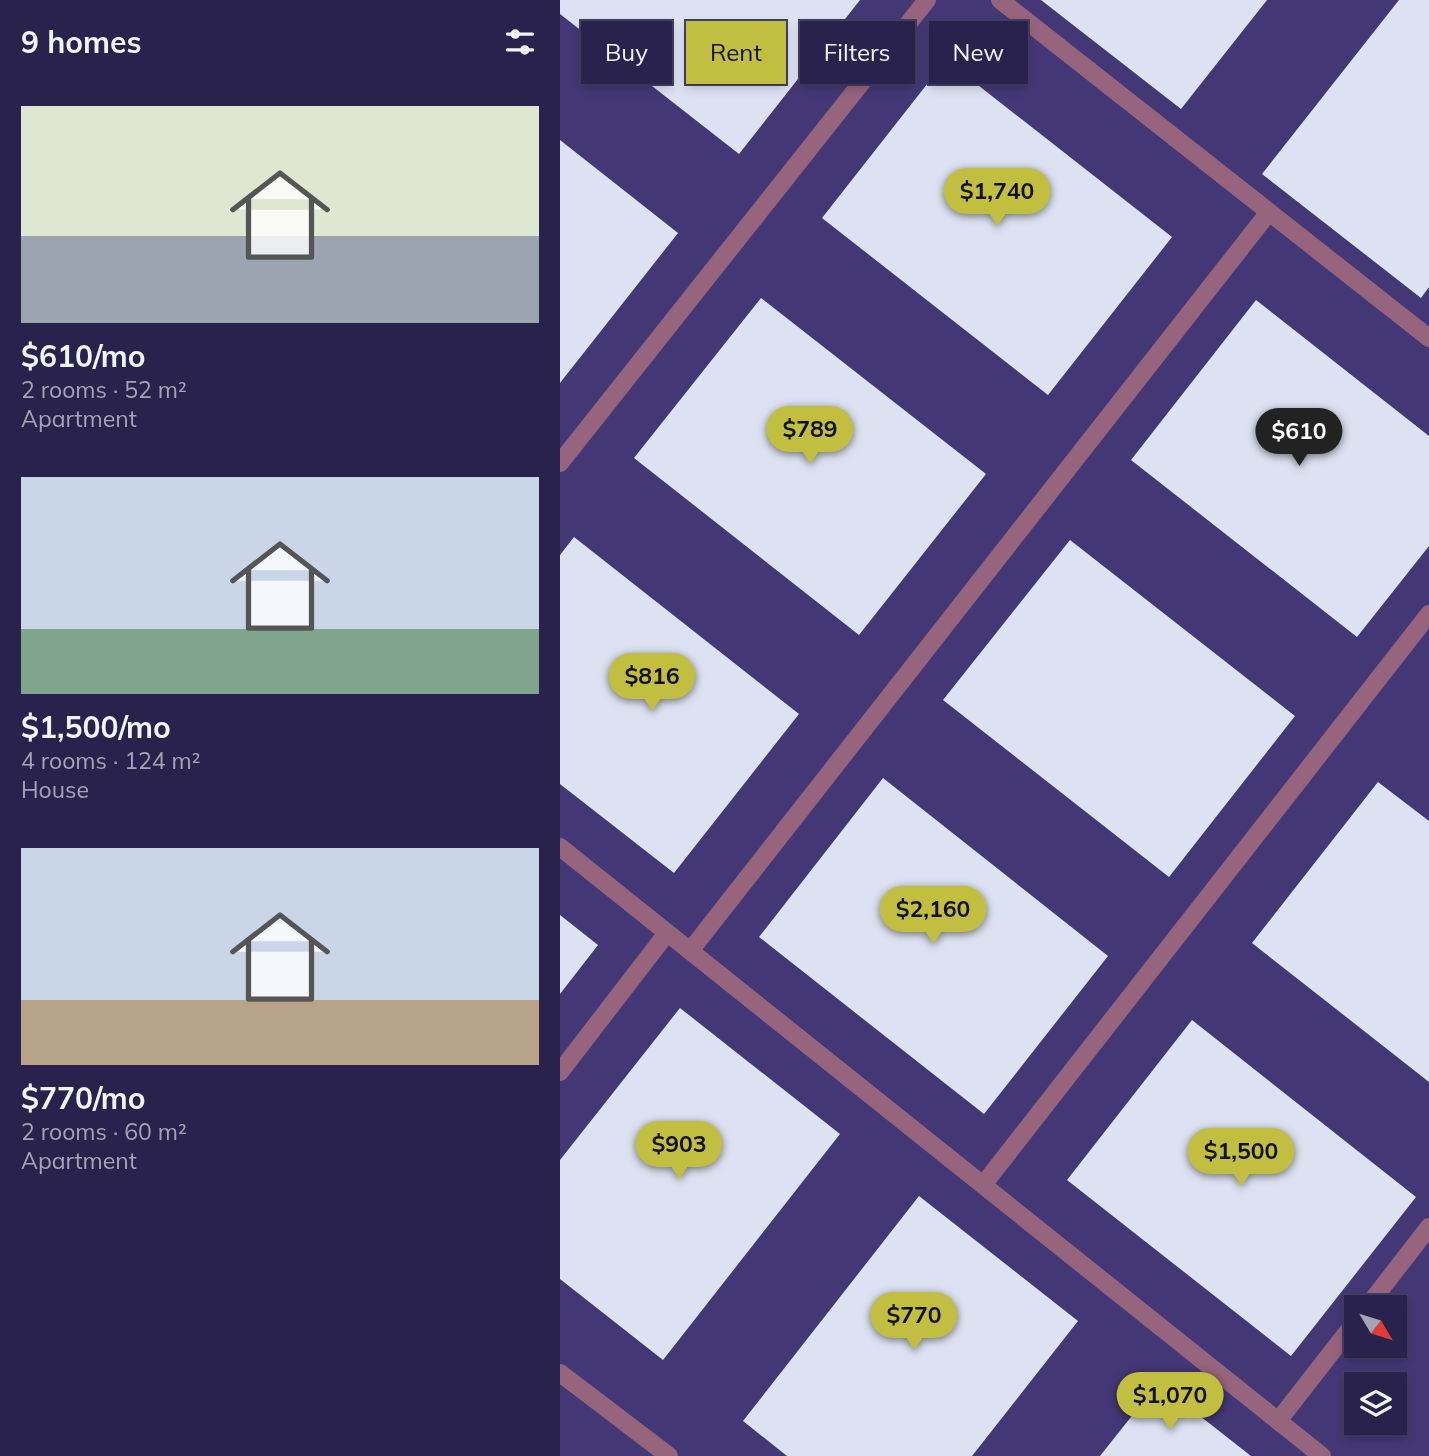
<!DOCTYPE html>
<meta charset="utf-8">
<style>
:root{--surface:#29224c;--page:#312a53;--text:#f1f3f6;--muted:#a5a4b5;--line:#453f64;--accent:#c1be40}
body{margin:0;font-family:Mulish,sans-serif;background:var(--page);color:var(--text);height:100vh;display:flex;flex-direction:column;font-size:26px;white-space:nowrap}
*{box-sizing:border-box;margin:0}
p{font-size:23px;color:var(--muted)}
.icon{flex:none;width:38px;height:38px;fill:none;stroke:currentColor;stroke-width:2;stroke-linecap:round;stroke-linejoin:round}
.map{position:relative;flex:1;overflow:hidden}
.side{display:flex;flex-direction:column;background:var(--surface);width:560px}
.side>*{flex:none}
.guide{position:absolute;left:21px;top:21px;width:665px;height:63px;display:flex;gap:14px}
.needle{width:46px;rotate:128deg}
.buttons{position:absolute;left:784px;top:1295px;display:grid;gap:14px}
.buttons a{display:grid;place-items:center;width:63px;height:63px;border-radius:0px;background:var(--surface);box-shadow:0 4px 10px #0003,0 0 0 2px var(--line);font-size:35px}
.price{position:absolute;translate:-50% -60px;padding:0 16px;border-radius:24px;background:var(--accent);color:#111;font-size:23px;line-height:46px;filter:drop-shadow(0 2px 4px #0008)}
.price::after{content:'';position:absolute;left:50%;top:42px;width:21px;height:16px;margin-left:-10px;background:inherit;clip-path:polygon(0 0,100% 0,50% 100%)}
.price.selected{background:#222;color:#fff}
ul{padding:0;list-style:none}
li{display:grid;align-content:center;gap:14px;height:371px;padding:0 21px}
li span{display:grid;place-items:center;height:217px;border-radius:0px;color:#555}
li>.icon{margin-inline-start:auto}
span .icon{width:126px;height:126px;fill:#fffc;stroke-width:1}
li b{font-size:30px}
h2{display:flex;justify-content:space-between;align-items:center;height:84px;padding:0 21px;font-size:30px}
.pill{padding:0 24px;border-radius:0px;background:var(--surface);box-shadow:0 4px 10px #0003,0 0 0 2px var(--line);font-size:24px;line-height:63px}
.pill.selected{background:var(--accent);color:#111}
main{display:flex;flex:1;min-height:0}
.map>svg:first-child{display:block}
.built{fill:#433875;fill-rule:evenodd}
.building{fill:#dce2f1}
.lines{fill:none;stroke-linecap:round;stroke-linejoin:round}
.minor{stroke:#96647d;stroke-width:18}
</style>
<main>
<section class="side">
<h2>9 homes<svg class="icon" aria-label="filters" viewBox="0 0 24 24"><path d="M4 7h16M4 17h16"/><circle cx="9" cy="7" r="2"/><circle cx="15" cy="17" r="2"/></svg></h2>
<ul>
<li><span style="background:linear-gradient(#dfe7d0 60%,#9aa5b1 0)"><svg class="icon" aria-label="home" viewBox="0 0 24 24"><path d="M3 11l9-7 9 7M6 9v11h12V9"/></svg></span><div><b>$610/mo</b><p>2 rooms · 52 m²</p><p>Apartment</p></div></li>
<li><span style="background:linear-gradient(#c9d6e8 70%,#7fa58c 0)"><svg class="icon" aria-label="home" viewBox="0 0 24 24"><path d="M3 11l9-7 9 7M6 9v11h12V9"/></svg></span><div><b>$1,500/mo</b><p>4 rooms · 124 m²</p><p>House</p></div></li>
<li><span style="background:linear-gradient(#c9d6e8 70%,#b9a48a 0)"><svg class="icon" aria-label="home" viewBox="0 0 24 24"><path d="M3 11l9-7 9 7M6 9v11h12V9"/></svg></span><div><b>$770/mo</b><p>2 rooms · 60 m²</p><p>Apartment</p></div></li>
</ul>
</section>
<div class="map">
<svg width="869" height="1456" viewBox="0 0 869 1456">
<rect width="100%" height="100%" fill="#372e66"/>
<path class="built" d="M0,0H869V1456H0ZM796,1307H835V1346H796ZM796,1384H835V1423H796Z"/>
<path class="building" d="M0,0H300L179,154L0,14Z
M481,0H707L621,109Z
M839,0H869V287L861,298L702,174Z
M386,60L612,237L488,395L262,218Z
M0,140L118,233L0,383Z
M201,298L426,474L299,635L74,458Z
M696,300L869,436V546L797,637L571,460Z
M14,537L239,714L114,873L0,784V555Z
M510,540L735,716L609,877L383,700Z
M323,778L548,956L424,1114L199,937Z
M818,782L869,821V1082L692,943Z
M0,915L38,945L0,994Z
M120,1008L280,1134L103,1360L0,1279V1160Z
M632,1020L856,1197L731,1356L507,1180Z
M359,1196L518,1321L412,1456H227L183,1421Z
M598,1383L691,1456H540Z"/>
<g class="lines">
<path class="minor" d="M440,0L869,338
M0,463L367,0
M0,847L762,1456
M130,951L709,212
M0,1072L107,933
M423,1185L869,614
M807,1307L869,1227
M0,1373L109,1456
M718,1421L796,1321"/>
</g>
</svg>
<div class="buttons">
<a><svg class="needle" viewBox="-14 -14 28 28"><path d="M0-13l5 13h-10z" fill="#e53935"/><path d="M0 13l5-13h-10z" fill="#a5a4b5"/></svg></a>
<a><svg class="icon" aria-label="layers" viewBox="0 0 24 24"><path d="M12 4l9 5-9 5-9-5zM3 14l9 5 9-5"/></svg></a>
</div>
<b class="price" style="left:437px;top:228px">$1,740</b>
<b class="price" style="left:250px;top:466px">$789</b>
<b class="price selected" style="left:739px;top:468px">$610</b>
<b class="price" style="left:92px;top:713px">$816</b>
<b class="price" style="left:373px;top:946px">$2,160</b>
<b class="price" style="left:119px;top:1181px">$903</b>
<b class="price" style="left:681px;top:1188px">$1,500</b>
<b class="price" style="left:354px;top:1352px">$770</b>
<b class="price" style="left:610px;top:1432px">$1,070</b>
<div class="guide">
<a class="pill">Buy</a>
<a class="pill selected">Rent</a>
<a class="pill">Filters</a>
<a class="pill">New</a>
</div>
</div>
</main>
